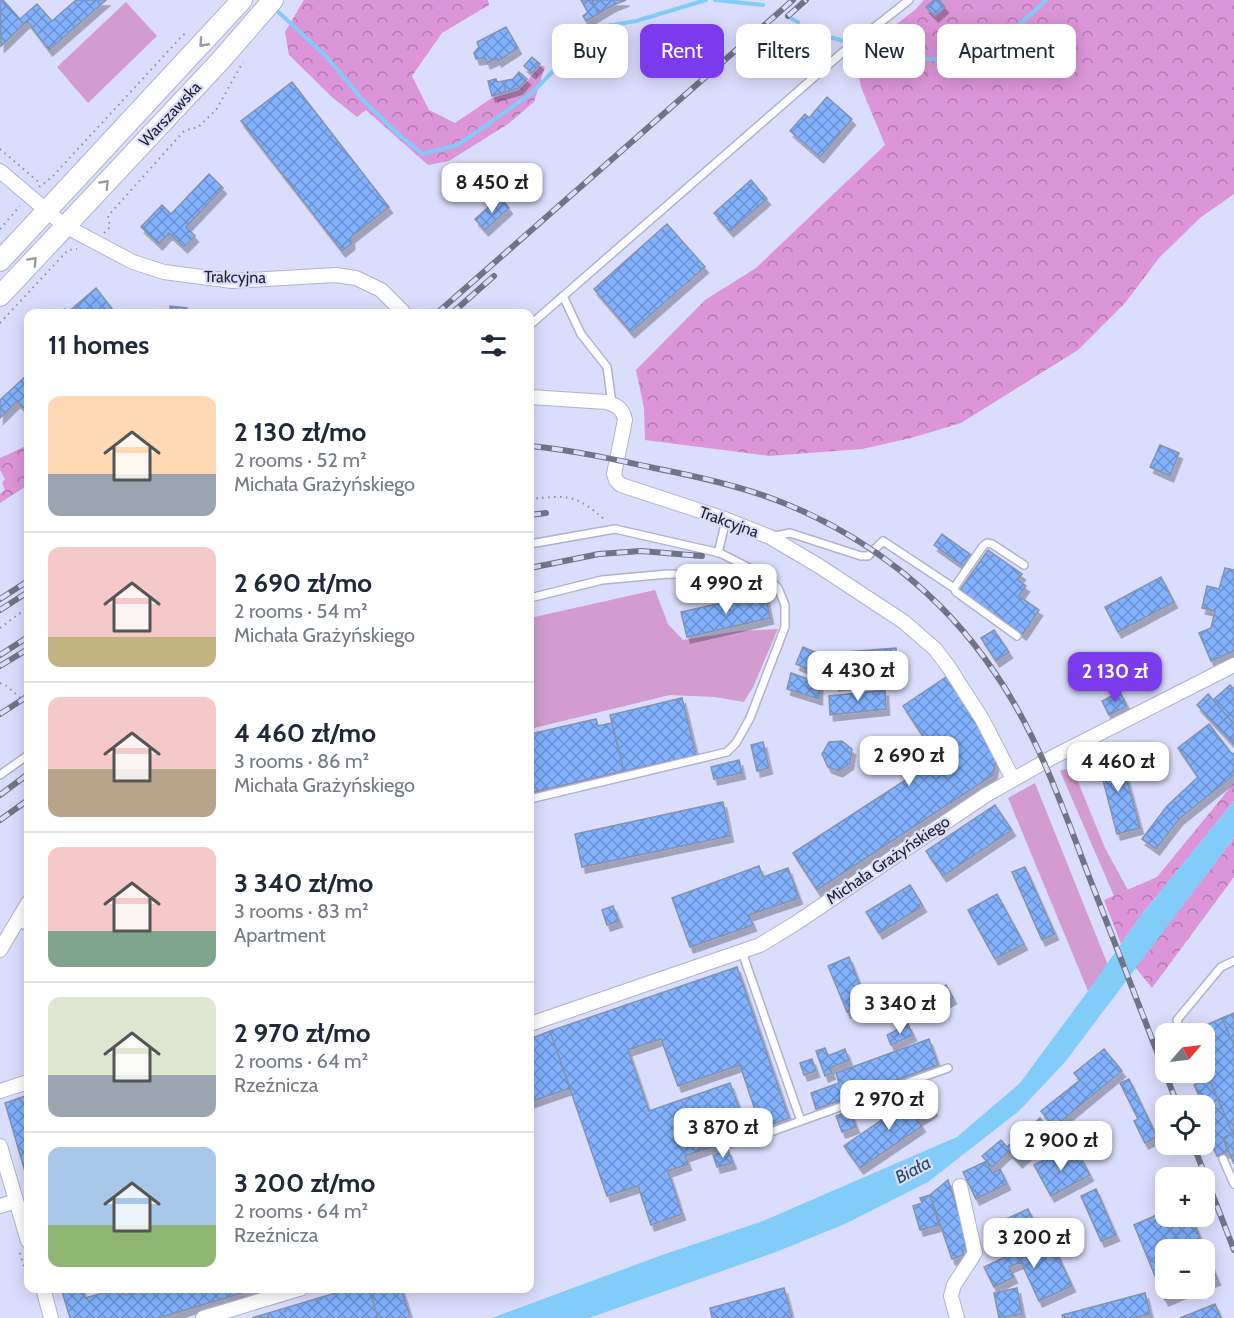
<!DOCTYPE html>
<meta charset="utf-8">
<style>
:root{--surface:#fff;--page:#f6f6f7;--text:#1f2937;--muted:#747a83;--line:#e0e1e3;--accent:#7c3aed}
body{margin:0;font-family:Cabin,sans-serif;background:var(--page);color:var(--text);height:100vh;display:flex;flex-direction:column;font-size:22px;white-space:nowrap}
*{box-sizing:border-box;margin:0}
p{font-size:20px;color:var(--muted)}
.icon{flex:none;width:33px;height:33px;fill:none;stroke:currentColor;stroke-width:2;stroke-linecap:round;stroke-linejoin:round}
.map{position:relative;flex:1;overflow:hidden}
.sheet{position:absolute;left:24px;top:309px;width:510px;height:984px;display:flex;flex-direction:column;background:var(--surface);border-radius:12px;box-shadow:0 3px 15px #0003}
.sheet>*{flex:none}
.guide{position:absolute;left:552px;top:24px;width:570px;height:54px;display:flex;gap:12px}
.needle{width:39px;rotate:62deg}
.buttons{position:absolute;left:1155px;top:1023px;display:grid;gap:12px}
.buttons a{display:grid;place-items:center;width:60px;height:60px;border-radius:12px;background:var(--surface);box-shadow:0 3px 15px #0003;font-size:30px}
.price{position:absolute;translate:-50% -51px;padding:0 14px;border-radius:12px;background:#fff;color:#222;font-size:20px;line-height:39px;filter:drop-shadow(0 2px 3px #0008)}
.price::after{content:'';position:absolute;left:50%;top:36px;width:18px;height:14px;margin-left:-9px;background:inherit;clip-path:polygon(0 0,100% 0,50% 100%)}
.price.selected{background:var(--accent);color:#fff}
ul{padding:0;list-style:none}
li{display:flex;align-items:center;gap:18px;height:150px;padding:0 24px}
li+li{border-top:2px solid var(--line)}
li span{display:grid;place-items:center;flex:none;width:168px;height:120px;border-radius:12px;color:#555}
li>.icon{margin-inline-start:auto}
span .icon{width:72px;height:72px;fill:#fffc;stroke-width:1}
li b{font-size:26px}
h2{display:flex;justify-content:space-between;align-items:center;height:72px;padding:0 24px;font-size:26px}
.pill{padding:0 21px;border-radius:12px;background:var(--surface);box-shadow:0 3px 15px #0003;font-size:21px;line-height:54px}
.pill.selected{background:var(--accent);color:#fff}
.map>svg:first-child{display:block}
.grass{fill:#d29dce}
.forest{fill:url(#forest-crowns)}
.water{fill:#82ccf9}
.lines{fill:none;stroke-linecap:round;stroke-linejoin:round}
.stream{stroke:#82ccf9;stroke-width:4}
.building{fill:url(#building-cross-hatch);stroke:#8393ac;stroke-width:1.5;filter:url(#shadow)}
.lane-casing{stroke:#afb1ce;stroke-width:10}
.street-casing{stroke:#afb1ce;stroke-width:16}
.secondary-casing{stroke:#afb1ce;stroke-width:22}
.path{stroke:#8c8ea4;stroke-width:2;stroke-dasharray:1.5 4.5;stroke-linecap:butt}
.lane{stroke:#fff;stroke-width:7}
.street{stroke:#fff;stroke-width:14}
.secondary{stroke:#fff;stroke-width:20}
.rail-casing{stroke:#717387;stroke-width:6}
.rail{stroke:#dbddfc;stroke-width:4;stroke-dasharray:11;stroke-linecap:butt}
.oneway{stroke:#9a9ba0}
.labels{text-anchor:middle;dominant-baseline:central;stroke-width:4.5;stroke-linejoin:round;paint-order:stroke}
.street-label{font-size:16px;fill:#1f202b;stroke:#dbddfc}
.water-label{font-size:18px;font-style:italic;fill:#254e65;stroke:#dbddfc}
</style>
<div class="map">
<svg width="1234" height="1318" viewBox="0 0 1234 1318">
<defs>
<pattern id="forest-crowns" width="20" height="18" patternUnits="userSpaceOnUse" patternTransform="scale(1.5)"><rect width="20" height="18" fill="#dc95d8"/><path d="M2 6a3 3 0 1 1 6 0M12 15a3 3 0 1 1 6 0" fill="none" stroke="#b279af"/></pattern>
<pattern id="building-cross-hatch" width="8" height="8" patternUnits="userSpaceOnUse" patternTransform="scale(1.5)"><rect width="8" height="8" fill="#82b2ff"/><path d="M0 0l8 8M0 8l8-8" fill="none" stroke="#6a90cf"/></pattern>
<filter id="shadow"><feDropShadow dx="3.5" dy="6" stdDeviation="0" flood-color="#0004"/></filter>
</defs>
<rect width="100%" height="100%" fill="#dbddfc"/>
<path class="grass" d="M126,2L157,36L88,103L57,67Z
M655,590L668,624L683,640L739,631L778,629L753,687L744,702L715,697L670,695L530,729V618Z
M1072,767L1105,848L1128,890L1114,896L1060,771Z
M1035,783L1108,965L1088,991L1008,798Z"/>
<path class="forest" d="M304,0H488L489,5L442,33L412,76L429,110L455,123L492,98L519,90L541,65L545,67L534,102L508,124L449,161L428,165L366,110L357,117L333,98L289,55L285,32Z
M924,0H1234V194L1200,218L1159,258L1125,303L1078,350L961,423L911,438L862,449L769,456L645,440L644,408L636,370L705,300L756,268L885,145L861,87L855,57L916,9Z
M28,445V485L0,503V494L5,490L2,483L5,479L0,470V458Z
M1234,783V801L1142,914L1121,944L1104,900L1157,877Z
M1234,838V877L1152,988L1135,967Z"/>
<path class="water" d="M1234,801V838L1065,1062L1019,1111L928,1182L845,1224L776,1252L589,1318H492L662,1255L763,1221L957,1137L1020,1083L1088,991L1142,914Z"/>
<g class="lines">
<path class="stream" d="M715,0L763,5
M274,8L325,55L362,99L399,135L423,154L457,145L481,129L533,92L586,37L607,26L636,21L706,0
M792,19L798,22
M823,35C872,49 925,70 976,53C997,46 1030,16 1046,0"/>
</g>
<path class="building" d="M0,0H3L20,19L37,4L52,21L76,0H106L49,50L27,21L1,46Z
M581,0H592L598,14L586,21L583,16L588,12Z
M592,0H626L613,5L598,14Z
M934,0H939L945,7L935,16L926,7Z
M506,27L518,48L498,61L497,58L487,63L485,58L476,59L474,53L479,47L477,42Z
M532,57L540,64L532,73L524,66Z
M519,72L527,79L519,88L506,92L503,81L513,79Z
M496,79L497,82L503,81L506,92L492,96L488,81Z
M292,82L389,207L351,237V244L342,251L241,121Z
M827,97L852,119L820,157L790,131L805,114L809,118Z
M209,174L223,188L186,227L195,236L184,247L169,233L159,244L141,227L162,205L171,214Z
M751,180L767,199L730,231L714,213Z
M500,197L509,208L485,230L475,219Z
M667,224L705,267L631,332L594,289Z
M96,288L113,310L109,314H60L65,309L68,312Z
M170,306L187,308V313L193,314H170Z
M28,374V403L23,408L17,401L0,418V400Z
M1160,445L1179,453L1170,476L1150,467Z
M942,534L971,555L963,566L934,545Z
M988,550L1022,574L1018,580L1026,586L1019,596L1039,610L1023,634L960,590Z
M1225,568L1234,570V651L1211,661L1199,633L1211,628L1215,611L1202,608L1207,586L1219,589Z
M1161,577L1174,602L1118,632L1105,607Z
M765,593L770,618L687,637L681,612Z
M994,630L1009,652L996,661L981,638Z
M803,647L817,653L810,670L796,664Z
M896,648L899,679L835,685L832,653Z
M791,673L819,683V699L787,689Z
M946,677L981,729L996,759L993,775L817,890L793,853L938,759L903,706Z
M1230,685L1234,689V724L1213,700Z
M885,690L886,709L830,715L829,696Z
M1120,692L1127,706L1109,715L1102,701Z
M1208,694L1234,724V745L1197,705Z
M682,698L696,755L624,771L610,715Z
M596,719L598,726L612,723L624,771L530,793V734Z
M1209,724L1232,754L1234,753V775L1179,819L1156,849L1142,839L1167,806L1198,777L1178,748Z
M842,741L852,749L850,763L839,771L828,767L822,754L829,742Z
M763,742L769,768L757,771L751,745Z
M1119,751L1140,828L1117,834L1097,757Z
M739,760L742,773L714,779L711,767Z
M723,802L730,836L582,867L575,834Z
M995,805L1012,830L943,876L926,851Z
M759,866L763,877L788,868L799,898L749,915L753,925L690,947L672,898Z
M1025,867L1055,934L1042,940L1012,872Z
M910,885L923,906L879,933L866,912Z
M997,894L1024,944L995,959L968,910Z
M613,906L619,921L607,925L602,910Z
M849,957L867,1003L847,1012L828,966Z
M737,967L789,1118L761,1128L740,1065L678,1086L661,1039L628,1050L649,1111L730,1083L739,1108L719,1115L728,1141L685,1156L688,1164L668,1171L682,1214L651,1225L638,1186L607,1196L550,1031Z
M946,985L953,998L933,1009L926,995Z
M1234,1013V1046L1222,1018Z
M1222,1018L1234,1046V1164L1223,1138L1233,1134L1204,1067V1034L1189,1033Z
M908,1024L913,1035L891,1045L887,1035Z
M550,1031L570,1088L530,1102V1039Z
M929,1039L938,1065L816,1109L811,1093L839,1083L836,1073Z
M825,1048L828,1056L845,1049L849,1060L830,1068L832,1073L825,1076L816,1051Z
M1104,1049L1122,1071L1054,1127L1041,1111L1080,1080L1074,1073Z
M812,1059L816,1071L804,1075L800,1063Z
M1209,1078L1233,1134L1223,1138L1228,1151L1217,1156L1204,1127V1106L1194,1085Z
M1129,1079L1157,1137L1145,1143L1134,1121L1138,1119L1120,1083Z
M922,1092L934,1110L918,1120L922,1126L860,1168L844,1146Z
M28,1095V1182L5,1103Z
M850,1111L856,1127L842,1132L836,1116Z
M1040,1118L1052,1132L1019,1162L1009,1151L992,1167L982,1156L1001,1140L1007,1147Z
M1066,1148L1074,1162L1081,1158L1090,1175L1051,1196L1034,1165Z
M728,1150L733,1163L717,1167L713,1155Z
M987,1161L992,1173L1000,1169L1007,1184L976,1199L963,1172Z
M948,1180L966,1236L963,1255L952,1259L930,1195Z
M1096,1189L1116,1235L1101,1241L1081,1196Z
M930,1195L939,1225L920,1230L913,1206L922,1203L920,1198Z
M1028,1209L1036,1226L993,1247L984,1229Z
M1166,1211V1216H1191L1217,1279L1204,1284V1250H1166V1288H1193L1165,1300L1134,1225Z
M1049,1236L1072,1286L1039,1301L1021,1262L1009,1267L1014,1277L994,1287L984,1267Z
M61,1288H82L85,1298L117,1289L118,1292L123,1290L125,1295L147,1288H258L159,1318H70Z
M352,1288H369L378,1318H252Z
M369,1288H401L410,1316L407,1318H378Z
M784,1288L792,1318H712L710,1308Z
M1017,1288L1022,1314L999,1318L994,1293Z
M1145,1293L1150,1314L1133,1318H1063L1062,1315Z
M1215,1304L1221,1318H1180Z"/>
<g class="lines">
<g class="lane-casing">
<path id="lane" d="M563,296L581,334L607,367L612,404
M530,325L843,52L909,0
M770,537L790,533L861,556H868L883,541L954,588L956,592L1017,636
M530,544L615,529L720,553L767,577L778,588L785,605V627L750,718L736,743L727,752L530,799
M718,553L726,520
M954,588L983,546L987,543L992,544L1024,565
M530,598L602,580L668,574L765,577
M0,775L28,755
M16,923L28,926
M742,952L801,1121L754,1138
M1181,1034L1177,1020L1221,967L1234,961
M1193,1072L1195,1078
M801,1121L948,1068
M1223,1159L1234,1184"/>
</g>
<g class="street-casing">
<path id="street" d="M0,171L65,226L133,262L164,272L232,281L335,275L356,278L381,290L404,313
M530,397L606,402C617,405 623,409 625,420L614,474L616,480L621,485L722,518L770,537L819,566L904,622L935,649L948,666L982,719L1013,779
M0,950L28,903
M530,1024L760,945L796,923L986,795L1053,757L1234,665
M0,1091L28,1082
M0,1146L28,1241
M0,1206L16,1201
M43,1288L51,1318
M203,1318L302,1288
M957,1318L951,1296L954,1285L975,1253L960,1186"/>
</g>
<g class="secondary-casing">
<path id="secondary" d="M0,261L242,0
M0,296L221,60L273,0"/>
</g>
<path class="path" d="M0,149L41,184
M39,187L52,177L183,35L188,32
M0,229L20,206
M104,233L110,227L108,216L183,132L192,128H197L216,110L243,62
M0,323L68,250L77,249
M530,499C568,495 576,494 606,521
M0,628L28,607
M0,683L7,686L28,705
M20,1253L28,1280
M316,1291L325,1288"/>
<use href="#lane" class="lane"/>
<use href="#street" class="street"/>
<use href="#secondary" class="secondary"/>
<g class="rail-casing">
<path id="rail" d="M788,16L806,0
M436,314L793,0
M451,314L494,276
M530,446C572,450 613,459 654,468C695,476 737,485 776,500C865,534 942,594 995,673C1037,734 1062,805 1088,874C1118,951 1148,1028 1178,1106
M530,515L546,513
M530,568L599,554L641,551L702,556
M0,599L28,581
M0,610L28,592
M0,655L28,637
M0,666L28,649
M0,714L28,696
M0,795L28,774
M0,820L28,800
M1193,1144L1234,1250"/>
</g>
<use href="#rail" class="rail"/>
</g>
<defs><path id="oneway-chevron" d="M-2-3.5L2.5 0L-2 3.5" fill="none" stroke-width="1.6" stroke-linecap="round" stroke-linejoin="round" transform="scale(1.5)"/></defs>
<g class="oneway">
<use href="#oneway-chevron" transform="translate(203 43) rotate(132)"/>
<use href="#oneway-chevron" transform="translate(105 184) rotate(-47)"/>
<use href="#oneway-chevron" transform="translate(33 261) rotate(-47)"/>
</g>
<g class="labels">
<g class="street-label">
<text transform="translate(170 114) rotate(-47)">Warszawska</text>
<text transform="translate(235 277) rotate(1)">Trakcyjna</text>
<text transform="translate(729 522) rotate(20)">Trakcyjna</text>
<text transform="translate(888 860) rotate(-34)">Michała Grażyńskiego</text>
</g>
<g class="water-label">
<text transform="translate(913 1170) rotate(-28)">Biała</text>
</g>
</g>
</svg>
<div class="buttons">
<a><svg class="needle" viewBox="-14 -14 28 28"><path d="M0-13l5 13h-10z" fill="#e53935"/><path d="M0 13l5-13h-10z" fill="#747a83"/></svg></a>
<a><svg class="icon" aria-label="locate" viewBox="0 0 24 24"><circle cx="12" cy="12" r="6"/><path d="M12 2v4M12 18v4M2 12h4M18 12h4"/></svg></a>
<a>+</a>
<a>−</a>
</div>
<b class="price" style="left:492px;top:214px">8 450 zł</b>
<b class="price" style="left:726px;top:615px">4 990 zł</b>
<b class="price" style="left:858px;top:702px">4 430 zł</b>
<b class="price selected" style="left:1115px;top:703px">2 130 zł</b>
<b class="price" style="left:909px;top:787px">2 690 zł</b>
<b class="price" style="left:1118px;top:793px">4 460 zł</b>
<b class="price" style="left:900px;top:1035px">3 340 zł</b>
<b class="price" style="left:889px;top:1131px">2 970 zł</b>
<b class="price" style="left:723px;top:1159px">3 870 zł</b>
<b class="price" style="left:1061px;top:1172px">2 900 zł</b>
<b class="price" style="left:1034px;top:1269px">3 200 zł</b>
<div class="guide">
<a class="pill">Buy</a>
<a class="pill selected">Rent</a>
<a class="pill">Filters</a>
<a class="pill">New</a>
<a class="pill">Apartment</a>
</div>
<section class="sheet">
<h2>11 homes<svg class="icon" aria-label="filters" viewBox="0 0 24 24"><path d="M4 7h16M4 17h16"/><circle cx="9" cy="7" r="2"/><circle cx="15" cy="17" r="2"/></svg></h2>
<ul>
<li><span style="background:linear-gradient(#ffd9b3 65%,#9aa5b1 0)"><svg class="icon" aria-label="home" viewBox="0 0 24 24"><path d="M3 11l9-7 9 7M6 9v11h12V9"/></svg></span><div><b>2 130 zł/mo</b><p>2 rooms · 52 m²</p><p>Michała Grażyńskiego</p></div></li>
<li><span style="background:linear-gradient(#f6c9c9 75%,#c2b280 0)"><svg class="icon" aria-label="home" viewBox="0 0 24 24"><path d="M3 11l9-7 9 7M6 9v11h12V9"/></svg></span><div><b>2 690 zł/mo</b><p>2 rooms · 54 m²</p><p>Michała Grażyńskiego</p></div></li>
<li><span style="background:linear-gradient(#f6c9c9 60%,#b9a48a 0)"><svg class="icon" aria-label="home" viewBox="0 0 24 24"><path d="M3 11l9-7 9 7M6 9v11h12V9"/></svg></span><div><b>4 460 zł/mo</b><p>3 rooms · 86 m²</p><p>Michała Grażyńskiego</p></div></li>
<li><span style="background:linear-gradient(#f6c9c9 70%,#7fa58c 0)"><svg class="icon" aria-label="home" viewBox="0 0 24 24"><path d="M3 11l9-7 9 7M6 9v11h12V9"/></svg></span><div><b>3 340 zł/mo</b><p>3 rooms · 83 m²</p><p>Apartment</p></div></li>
<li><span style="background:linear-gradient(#dfe7d0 65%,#9aa5b1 0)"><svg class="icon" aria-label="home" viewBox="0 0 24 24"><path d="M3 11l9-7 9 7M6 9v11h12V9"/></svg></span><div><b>2 970 zł/mo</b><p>2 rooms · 64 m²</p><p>Rzeźnicza</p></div></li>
<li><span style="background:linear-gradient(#a9c7e8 65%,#8fb573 0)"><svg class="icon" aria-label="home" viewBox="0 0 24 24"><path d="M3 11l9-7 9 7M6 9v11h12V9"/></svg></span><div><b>3 200 zł/mo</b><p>2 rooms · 64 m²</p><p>Rzeźnicza</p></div></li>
</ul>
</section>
</div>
